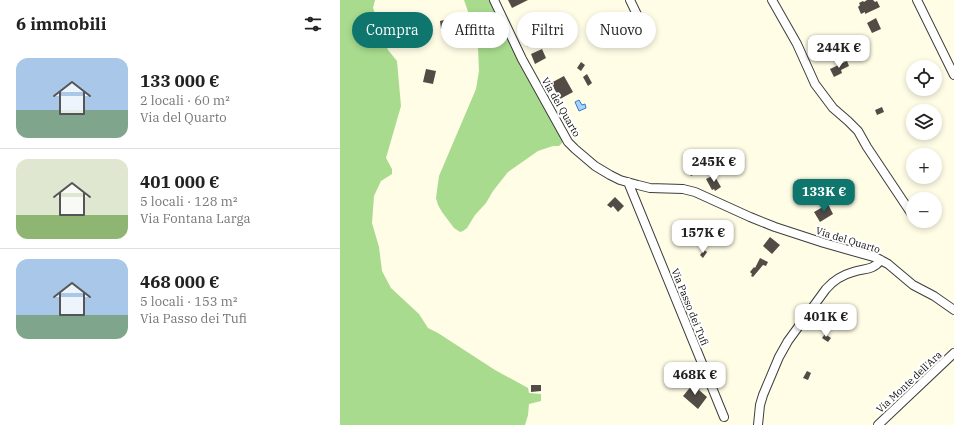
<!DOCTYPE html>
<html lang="it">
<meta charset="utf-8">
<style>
:root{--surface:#fff;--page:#f6f6f6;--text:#222;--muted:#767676;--line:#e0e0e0;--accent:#0f766e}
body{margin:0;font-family:"IBM Plex Serif",serif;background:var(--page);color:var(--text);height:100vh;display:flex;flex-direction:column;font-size:15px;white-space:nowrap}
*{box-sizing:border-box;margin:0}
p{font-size:13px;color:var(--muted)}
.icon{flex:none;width:22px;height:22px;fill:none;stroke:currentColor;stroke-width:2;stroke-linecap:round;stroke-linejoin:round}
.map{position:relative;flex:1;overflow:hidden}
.details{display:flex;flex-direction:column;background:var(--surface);width:340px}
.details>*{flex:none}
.top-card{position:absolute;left:12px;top:12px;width:380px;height:36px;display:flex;gap:8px}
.controls{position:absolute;left:566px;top:60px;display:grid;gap:8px}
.controls a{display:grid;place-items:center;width:36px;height:36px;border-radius:50%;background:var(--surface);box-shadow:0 2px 6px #0003;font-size:20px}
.price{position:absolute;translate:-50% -34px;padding:0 9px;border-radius:8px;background:#fff;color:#222;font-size:13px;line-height:26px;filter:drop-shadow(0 1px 2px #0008)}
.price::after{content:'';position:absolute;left:50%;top:24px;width:12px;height:9px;margin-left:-6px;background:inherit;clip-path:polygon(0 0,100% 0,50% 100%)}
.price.current{background:var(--accent);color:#fff}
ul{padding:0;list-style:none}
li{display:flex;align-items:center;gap:12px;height:100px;padding:0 16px}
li+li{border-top:1px solid var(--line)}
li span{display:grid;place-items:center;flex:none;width:112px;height:80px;border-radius:12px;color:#555}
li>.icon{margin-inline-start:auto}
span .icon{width:48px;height:48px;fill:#fffc;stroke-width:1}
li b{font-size:17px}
h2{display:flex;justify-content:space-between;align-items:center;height:48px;padding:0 16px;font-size:17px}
.pill{padding:0 14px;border-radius:18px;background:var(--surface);box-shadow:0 2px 6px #0003;font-size:14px;line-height:36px}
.pill.current{background:var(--accent);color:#fff}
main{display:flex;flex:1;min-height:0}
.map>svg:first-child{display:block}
.forest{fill:#a8db8e}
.water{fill:#a9d1f9;stroke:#2d7cd3}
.building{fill:#534c46}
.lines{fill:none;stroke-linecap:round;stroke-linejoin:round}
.minor-casing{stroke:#3d3d3d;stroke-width:10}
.minor{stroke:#fff;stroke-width:8}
.labels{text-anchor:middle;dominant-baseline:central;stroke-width:4;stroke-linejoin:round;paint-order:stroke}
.street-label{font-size:10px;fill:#0a0a0a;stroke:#fff}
</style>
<main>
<section class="details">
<h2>6 immobili<svg class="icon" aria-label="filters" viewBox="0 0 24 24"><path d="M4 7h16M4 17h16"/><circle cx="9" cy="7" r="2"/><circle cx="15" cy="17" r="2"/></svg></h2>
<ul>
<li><span style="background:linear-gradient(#a9c7e8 65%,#7fa58c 0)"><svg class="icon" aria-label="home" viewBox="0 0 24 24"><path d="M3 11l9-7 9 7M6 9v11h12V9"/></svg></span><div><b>133 000 €</b><p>2 locali · 60 m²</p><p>Via del Quarto</p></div></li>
<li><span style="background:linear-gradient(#dfe7d0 70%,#8fb573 0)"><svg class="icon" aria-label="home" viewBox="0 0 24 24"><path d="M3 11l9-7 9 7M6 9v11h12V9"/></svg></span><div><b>401 000 €</b><p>5 locali · 128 m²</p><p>Via Fontana Larga</p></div></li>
<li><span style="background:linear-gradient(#a9c7e8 70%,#7fa58c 0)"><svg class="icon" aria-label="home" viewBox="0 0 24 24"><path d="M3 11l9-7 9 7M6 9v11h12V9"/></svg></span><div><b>468 000 €</b><p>5 locali · 153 m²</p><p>Via Passo dei Tufi</p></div></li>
</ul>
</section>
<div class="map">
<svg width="614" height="425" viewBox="0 0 614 425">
<rect width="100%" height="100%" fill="#fffde6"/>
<path class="forest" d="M0,0H35L33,8L43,37L48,50L57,61L61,106L46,158L52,169V174L41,181L34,196L32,223L39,247L42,271L51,288L79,314L88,328L98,333L155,370L179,383L188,388L189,393L201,394V401L189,404L188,415L185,425H0Z
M124,0H152L222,138V143L219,146H213L198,151L168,172L153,191L146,203L135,215L127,228L123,231L120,232L114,228L102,212L98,205L96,198L99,176L136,89L139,71L138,48L132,23Z"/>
<path class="water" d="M239,100L242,105L245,104L246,108L239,111L235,102Z"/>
<path class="building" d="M168,0H188L172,8Z
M527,0H533L535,2L537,1L540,7L525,14V12L521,14L518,7L520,5L519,3L523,1L524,2Z
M536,18L541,29L532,33L527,23Z
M104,20L106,28L101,29L100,21Z
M59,22L65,24L63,33L57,32Z
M195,37L197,41L188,47L185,43Z
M202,49L206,58L195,64L191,54Z
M507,61L509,66L501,70L502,73L494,77L490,69Z
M241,62L245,65L241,71L237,68Z
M86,69L96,71L93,84L83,82Z
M247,74L252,83L248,86L243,77Z
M224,76L233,92L220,99L211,83Z
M542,107L544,112L537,115L535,110Z
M355,159L361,171L351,176L345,164Z
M374,175L381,187L375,191L374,189L372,190L366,179Z
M275,197L284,206L278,212L273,206L271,208L267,205Z
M488,204L493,214L480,222L474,212Z
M430,237L440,245L432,254L423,246Z
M364,250L367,252L363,258L360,255Z
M420,258L428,262L426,266L423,265L413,277L411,276L412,274L410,272L414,267L415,268Z
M485,334L491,338L488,342L482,338Z
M467,371L471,373L468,380L463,378Z
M353,384L360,389L359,390L367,397L358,409L343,396Z
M191,385H201V391L191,392Z"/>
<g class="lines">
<g class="minor-casing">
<path id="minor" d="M154,0L182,59L228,142L235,149L255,166L270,175L280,180L298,185L310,188L343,189L355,192L410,217L435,227L484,243L537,258L548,264L573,285L594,296L614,310
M290,0L302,25
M432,0L457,44L475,84L493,108L508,121L518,131L527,147L573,216
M577,0L614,75
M288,182L384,417
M418,425L420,405L423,395L439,357L448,341L486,289C493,281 502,275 513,272C525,268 532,271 541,260
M538,425L614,353"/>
</g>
<use href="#minor" class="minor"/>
</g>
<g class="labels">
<g class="street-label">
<text transform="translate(221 107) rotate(60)">Via del Quarto</text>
<text transform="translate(508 240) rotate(17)">Via del Quarto</text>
<text transform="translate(350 307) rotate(68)">Via Passo dei Tufi</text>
<text transform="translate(569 382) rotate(-43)">Via Monte dell'Ara</text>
</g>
</g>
</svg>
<div class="controls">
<a><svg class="icon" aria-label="locate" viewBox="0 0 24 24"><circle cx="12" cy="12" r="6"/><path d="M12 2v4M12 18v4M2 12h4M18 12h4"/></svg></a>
<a><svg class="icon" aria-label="layers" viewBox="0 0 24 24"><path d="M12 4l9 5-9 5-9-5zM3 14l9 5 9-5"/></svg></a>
<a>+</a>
<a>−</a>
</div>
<b class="price" style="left:499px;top:69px">244K €</b>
<b class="price" style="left:374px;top:183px">245K €</b>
<b class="price current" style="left:484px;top:213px">133K €</b>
<b class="price" style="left:363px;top:254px">157K €</b>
<b class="price" style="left:486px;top:338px">401K €</b>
<b class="price" style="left:355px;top:396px">468K €</b>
<div class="top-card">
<a class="pill current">Compra</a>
<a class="pill">Affitta</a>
<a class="pill">Filtri</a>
<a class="pill">Nuovo</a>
</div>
</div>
</main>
